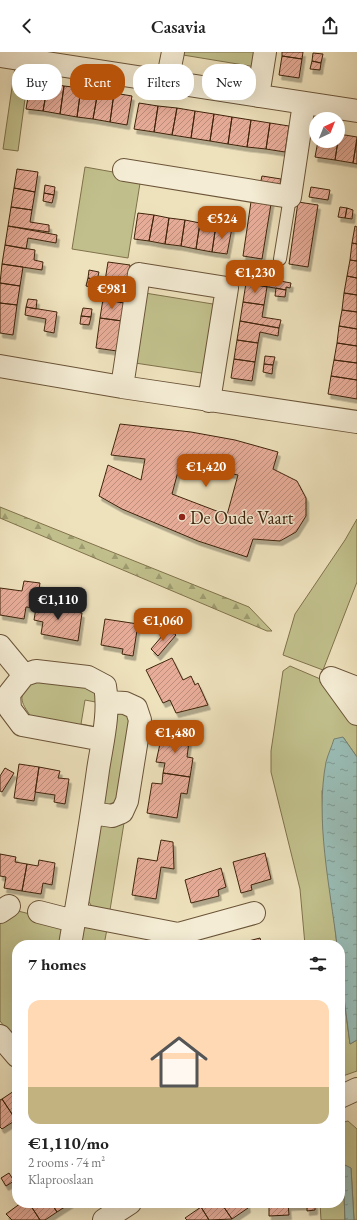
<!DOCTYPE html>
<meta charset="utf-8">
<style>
:root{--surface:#fff;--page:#f6f6f6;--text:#222;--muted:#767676;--line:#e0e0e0;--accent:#b45309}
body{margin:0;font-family:"EB Garamond",serif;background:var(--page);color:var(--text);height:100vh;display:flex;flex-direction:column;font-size:15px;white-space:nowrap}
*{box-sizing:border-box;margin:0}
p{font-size:13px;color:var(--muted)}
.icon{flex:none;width:22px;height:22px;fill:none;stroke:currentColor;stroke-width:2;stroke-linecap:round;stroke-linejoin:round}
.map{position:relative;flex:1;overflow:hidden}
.side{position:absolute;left:12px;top:888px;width:333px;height:268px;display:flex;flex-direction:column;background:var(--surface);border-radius:16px;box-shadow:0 4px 16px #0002}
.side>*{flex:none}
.hud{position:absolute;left:12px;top:12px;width:333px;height:36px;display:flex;gap:8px}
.needle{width:26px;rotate:43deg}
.tools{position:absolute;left:309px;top:60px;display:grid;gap:8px}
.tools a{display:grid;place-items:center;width:36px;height:36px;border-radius:50%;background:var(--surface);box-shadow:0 4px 16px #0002;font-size:20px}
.price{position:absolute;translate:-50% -34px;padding:0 9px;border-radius:8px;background:var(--accent);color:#fff;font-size:13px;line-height:26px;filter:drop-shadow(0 1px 2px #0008)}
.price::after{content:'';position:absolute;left:50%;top:24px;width:12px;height:9px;margin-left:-6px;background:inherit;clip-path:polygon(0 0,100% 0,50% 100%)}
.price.active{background:#222;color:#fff}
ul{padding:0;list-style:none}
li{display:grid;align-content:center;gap:8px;height:212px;padding:0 16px}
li+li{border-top:1px solid var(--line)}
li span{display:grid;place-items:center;height:124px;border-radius:12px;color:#555}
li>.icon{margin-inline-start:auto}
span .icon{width:72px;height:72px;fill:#fffc;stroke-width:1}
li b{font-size:17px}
h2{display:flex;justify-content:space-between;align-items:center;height:48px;padding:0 16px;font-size:17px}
.chip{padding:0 14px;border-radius:16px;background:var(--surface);box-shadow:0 4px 16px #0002;font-size:14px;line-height:36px}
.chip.active{background:var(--accent);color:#fff}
header{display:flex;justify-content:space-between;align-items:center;height:52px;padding:0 16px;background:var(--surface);font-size:18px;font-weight:600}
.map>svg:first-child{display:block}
.green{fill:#c1c08c;stroke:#80724c}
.forest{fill:url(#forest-firs);stroke:#80724c}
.water{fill:url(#water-ripples);stroke:#768072}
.building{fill:url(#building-hatch);stroke:#3f240c;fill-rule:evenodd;filter:url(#shadow)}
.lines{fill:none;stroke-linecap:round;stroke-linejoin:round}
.service-casing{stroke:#6b5438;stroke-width:14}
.minor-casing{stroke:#6b5438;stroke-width:24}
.service{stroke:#f4ecd4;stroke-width:12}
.minor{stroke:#f4ecd4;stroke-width:22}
.poi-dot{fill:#8f2418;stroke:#f4ecd4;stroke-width:1.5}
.labels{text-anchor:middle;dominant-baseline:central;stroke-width:3;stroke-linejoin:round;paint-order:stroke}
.poi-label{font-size:18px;fill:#3f240c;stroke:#f4ecd4;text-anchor:start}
</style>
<header><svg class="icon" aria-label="back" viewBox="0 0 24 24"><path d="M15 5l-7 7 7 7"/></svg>Casavia<svg class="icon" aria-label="share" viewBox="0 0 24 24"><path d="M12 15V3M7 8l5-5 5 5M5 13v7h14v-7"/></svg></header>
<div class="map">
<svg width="357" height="1168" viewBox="0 0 357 1168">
<defs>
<pattern id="forest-firs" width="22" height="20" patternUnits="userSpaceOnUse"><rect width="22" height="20" fill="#c1c08c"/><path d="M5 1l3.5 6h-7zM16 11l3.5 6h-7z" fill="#9e9c71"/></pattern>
<pattern id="water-ripples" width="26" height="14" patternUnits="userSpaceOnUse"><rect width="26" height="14" fill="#9abdb6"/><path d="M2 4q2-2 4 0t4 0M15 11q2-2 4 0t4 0" fill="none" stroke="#7f9992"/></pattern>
<pattern id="building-hatch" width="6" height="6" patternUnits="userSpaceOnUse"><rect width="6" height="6" fill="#e8ad99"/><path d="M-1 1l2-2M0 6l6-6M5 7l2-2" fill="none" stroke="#bd8d7b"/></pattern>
<filter id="shadow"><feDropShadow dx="2.5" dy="4.5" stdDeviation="0" flood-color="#0004"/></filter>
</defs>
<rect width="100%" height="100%" fill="#eee2bd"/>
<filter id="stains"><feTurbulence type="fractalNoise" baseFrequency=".005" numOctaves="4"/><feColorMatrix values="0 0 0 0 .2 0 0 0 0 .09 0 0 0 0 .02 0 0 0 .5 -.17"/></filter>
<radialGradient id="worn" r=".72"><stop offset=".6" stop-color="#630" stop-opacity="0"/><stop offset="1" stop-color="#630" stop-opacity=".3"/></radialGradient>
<path class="green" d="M183,0H258L256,15L183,3Z
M15,15L29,17L18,99L3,97Z
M85,115L141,125L128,206L72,197Z
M145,241L219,253L208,322L135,311Z
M357,467V530L323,618L283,603L295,562L345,488Z
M290,614L325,629L357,673V705L343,685L322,739L323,774L337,893H305L300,837L271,720V699L283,619Z
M32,627L94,636L101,651L85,648L81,672L97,675L96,677L32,666C19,648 18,644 32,627Z
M122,659L131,661L117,749L105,754L103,753L114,667L118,662Z
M101,770L124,771L110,858L93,856L87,847Z
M10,857L66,871L62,893H17V982L8,979L0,969V865Z
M85,874L107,877L104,893H77L79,879Z
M340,915L350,992L357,988V1019L340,1025Z
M348,1069L357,1077V1168H354L351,1116L343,1117L345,1168H321L320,1151H340V1071Z"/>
<path class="forest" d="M0,455L249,555L272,579H267L0,466Z"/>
<path class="water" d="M343,685L357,705V988L350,992L340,915V893H337C330,835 315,768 326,710C328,702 332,694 334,687Z
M345,1113L351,1116L354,1168H345L343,1117Z"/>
<path class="building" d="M282,0H303L302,7L282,4Z
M313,1L323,2L321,11L312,9Z
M282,4L302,7L299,26L279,23Z
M312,9L321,11L320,18L310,17Z
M31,28L48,31L43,59L26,57Z
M48,31L64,34L60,62L43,59Z
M64,34L81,36L77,65L60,62Z
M81,36L98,39L93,67L77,65Z
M98,39L114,41L110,70L93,67Z
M114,41L132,44L127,73L110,70Z
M139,51L158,54L154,80L134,77Z
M158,54L177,56L172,83L154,80Z
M177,56L195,59L191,86L172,83Z
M195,59L214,62L210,89L191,86Z
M214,62L232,65L228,92L210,89Z
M232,65L251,68L247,95L228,92Z
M251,68L270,71L266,97L247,95Z
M270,71L289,74L285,100L266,97Z
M339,82L357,85L353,111L335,108Z
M357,88V112L353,111Z
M318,89H338L335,108L315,105Z
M17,117L38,120L35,140L14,136Z
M262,124L281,127L279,137L260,133Z
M45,133L55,135L54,143L44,141Z
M311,135L330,138L328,148L309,145Z
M14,136L35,140L32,158L11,155Z
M44,141L54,143L52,151L43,149Z
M252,143L272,146L262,207L243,204Z
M298,150L318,153L308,215L289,212Z
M11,155L32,158L30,170L49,173V180L8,174Z
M340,155L347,156L345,166L338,165Z
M347,156L353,158L352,167L345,166Z
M138,161L154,163L149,189L134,187Z
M154,163L169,166L165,192L149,189Z
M169,166L185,168L181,194L165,192Z
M185,168L200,171L196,197L181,194Z
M200,171L216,173L212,200L196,197Z
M216,173L232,176L227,202L212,200Z
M8,174L57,183L56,191L28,186L26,197L5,193Z
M355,174L357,175V192L352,191Z
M352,191L357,192V209L350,208Z
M5,193L35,198L34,208L43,210L42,218L2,212Z
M350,208L357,209V226L347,224Z
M108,210L130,213L127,232L105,229Z
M2,212L23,215L20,234L0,231Z
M249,212L270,215L269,227L291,231L290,236L286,235V238L246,231Z
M89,218L99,220L97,228L88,226Z
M347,224L357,226V243L344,241Z
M88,226L97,228L96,236L86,234Z
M105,229L127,232L124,251L103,247Z
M0,231L20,234L17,253L0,251Z
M246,231L267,235L264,253L243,250Z
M276,236L286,238L285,245L275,244Z
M344,241L357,243V260L342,258Z
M28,247L37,248L36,257L26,255Z
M103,247L124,251L122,269L100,266Z
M243,250L264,253L262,265L281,268L279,276L240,269Z
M0,251L17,253L13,283L0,281Z
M26,255L57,260L54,281L44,279L46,267L25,263Z
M83,256L92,257L91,265L81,264Z
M342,258L357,260V277L339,274Z
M81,264L91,265L89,273L80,272Z
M100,266L122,269L117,299L96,296Z
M240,269L279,276L278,284L260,280L258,291L237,288Z
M339,274L357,277V294L337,291Z
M237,288L258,291L255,310L234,307Z
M337,291L357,294V311L334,308Z
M265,304L275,305L273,313L264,312Z
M234,307L255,310L252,329L231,326Z
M334,308L357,311V328L331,324Z
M264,312L273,313L272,322L263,320Z
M331,324L357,328V347L328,342Z
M120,372L191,380L235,388L278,400L273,417L297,429L306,446V464L296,480L280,489L253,487L247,505L198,489L122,457L99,444L108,413L141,428L145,407L111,403ZM180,412L238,423L227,463L172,442Z
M24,529L40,531L36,556L26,555L24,567L0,563V536L22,539Z
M38,544L47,546L46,555L82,561L78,589L41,582L43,570L34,568Z
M105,567L138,572L133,604L122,602L123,597L101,593Z
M168,577L176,583L158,604L151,597Z
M172,606L183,628L191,624L195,633L198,631L208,653L176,661L170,648L163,651L146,618Z
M163,678L190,682L187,705L193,706L190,725L163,721L165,711L156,710Z
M19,712L39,715L34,749L14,746Z
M39,715L60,719L58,726L69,727L65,752L54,750L55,743L35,740Z
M5,716L14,721L2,740L0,739V724Z
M163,721L190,725L187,742L181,741L177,766L147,761L152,731L162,732Z
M161,788L173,790L174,817L161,815L156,847L132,843L138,806L157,809Z
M265,801L271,827L251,833L252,838L241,841L233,810Z
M0,802L16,805L15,810L27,812L22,839L4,836L6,825L0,824Z
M39,808L55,811L52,833L43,831L41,842L22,839L27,812L38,814Z
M221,816L226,835L218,838L219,844L191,851L185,828Z
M260,886L262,893H233Z
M17,1037V1067L16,1068L2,1047Z
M2,1047L16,1068L2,1077L0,1075V1048Z
M9,1121L14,1129L6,1134L1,1126Z
M21,1151H29L40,1168H12L6,1162Z
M29,1151H51L57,1160L45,1168H40Z
M51,1151H71L57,1160Z
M205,1151H221L232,1167L209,1168L201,1155Z
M221,1151H247L248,1156L232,1167Z
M269,1151H288L289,1163L269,1164Z
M288,1151H315V1158L307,1159V1153L288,1154Z
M201,1155L209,1168H187L185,1166Z"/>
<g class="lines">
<g class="service-casing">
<path id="service" d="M280,207L290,145"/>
</g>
<g class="minor-casing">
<path id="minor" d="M1,4L357,59
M167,30L173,0
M258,44L265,0
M124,118L290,145L304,51
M0,314L122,335L357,370
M122,335L139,222L227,236L209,349
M0,594L24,623
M357,636L331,626L357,662
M92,761L112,764L122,760L127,749L140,668L136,656L125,651L108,650
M0,860L9,854
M39,860L74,869
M75,862L178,882L254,861
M70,893C80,835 90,777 98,718C102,691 110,661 105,634L88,625L36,619L24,623L9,642L10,657L22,673L103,688
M0,984L17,1004
M340,1045L357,1037
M104,1168L130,1151"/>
</g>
<use href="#service" class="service"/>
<use href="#minor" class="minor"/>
</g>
<circle class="poi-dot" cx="182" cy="465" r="4"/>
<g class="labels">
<g class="poi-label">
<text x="190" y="465">De Oude Vaart</text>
</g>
</g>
<rect width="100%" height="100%" filter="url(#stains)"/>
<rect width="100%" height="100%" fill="url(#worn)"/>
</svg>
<div class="tools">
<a><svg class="needle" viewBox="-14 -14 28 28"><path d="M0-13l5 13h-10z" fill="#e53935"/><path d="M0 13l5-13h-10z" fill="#767676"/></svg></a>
</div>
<b class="price" style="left:222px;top:188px">€524</b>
<b class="price" style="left:255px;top:242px">€1,230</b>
<b class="price" style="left:112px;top:258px">€981</b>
<b class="price" style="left:206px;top:436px">€1,420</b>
<b class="price active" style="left:58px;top:569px">€1,110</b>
<b class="price" style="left:163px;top:590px">€1,060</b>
<b class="price" style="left:175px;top:702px">€1,480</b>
<div class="hud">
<a class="chip">Buy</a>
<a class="chip active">Rent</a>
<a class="chip">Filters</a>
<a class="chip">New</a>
</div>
<section class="side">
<h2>7 homes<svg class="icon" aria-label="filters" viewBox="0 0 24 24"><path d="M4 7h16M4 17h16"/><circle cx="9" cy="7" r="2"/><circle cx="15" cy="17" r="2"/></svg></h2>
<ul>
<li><span style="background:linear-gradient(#ffd9b3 70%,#c2b280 0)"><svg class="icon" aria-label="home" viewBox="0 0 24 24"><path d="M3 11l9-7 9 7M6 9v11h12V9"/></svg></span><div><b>€1,110/mo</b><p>2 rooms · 74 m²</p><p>Klaprooslaan</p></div></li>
</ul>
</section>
</div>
